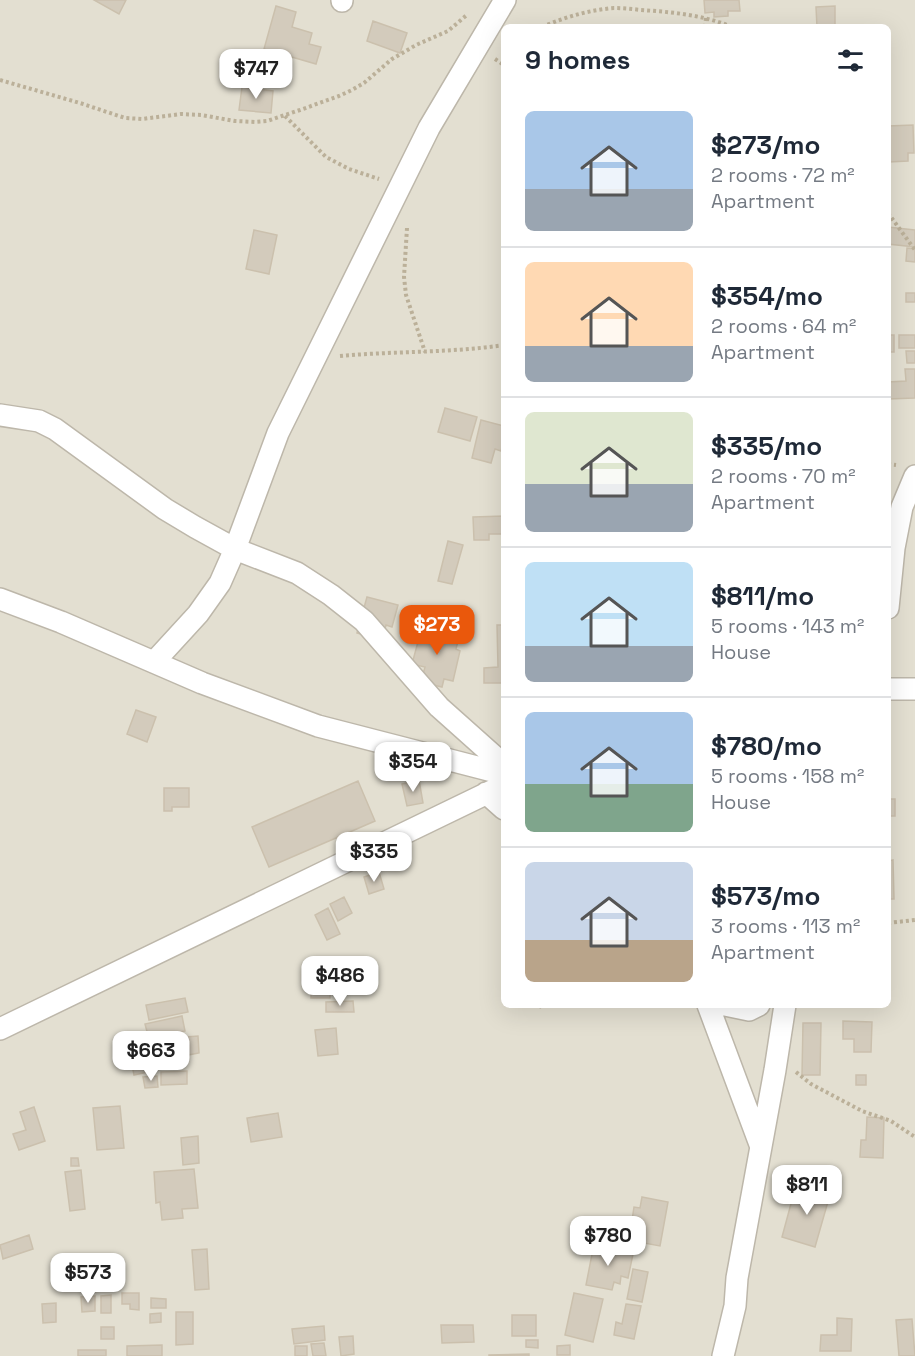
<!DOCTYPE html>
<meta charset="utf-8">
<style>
:root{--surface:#fff;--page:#f2f2f3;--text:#1f2937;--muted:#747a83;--line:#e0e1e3;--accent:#ea580c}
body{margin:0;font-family:"Space Grotesk",sans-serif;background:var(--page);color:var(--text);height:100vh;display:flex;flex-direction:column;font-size:22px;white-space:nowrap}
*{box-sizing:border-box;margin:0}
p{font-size:20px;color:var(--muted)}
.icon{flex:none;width:33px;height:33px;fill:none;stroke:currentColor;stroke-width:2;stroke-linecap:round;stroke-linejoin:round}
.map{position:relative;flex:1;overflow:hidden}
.drawer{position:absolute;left:501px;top:24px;width:390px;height:984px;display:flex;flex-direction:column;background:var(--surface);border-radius:9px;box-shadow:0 6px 24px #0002}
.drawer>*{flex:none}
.price{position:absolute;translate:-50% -51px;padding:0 14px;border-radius:12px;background:#fff;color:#222;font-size:20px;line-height:39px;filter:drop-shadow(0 2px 3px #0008)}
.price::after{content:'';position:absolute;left:50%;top:36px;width:18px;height:14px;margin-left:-9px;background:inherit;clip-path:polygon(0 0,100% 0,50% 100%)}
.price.current{background:var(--accent);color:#fff}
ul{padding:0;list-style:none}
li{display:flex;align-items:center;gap:18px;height:150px;padding:0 24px}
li+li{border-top:2px solid var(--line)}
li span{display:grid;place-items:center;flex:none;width:168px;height:120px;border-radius:9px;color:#555}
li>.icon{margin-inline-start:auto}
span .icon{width:72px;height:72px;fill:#fffc;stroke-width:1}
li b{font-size:26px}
h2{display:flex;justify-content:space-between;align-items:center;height:72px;padding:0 24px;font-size:26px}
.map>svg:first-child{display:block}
.residential{fill:#e3dfd1;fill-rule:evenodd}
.building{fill:#d3cbbc;stroke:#cbc0ad;stroke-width:1.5}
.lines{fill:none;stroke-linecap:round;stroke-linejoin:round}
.street-casing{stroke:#bdb7aa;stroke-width:24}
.path{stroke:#bbb099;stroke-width:4;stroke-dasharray:3 3;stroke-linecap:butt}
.street{stroke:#fff;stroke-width:21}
</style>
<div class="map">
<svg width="915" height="1356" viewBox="0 0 915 1356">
<rect width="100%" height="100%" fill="#f0ede3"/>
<path class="residential" d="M0,0H915V1356H0ZM504,27H888V1005H504Z"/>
<path class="building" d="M94,0H126L119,14Z
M704,0H739L740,11H728V16L714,17V12L705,13Z
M276,6L296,12L292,27L312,33L309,44L321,47L316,64L264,49Z
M835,6V27H817L816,7Z
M373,21L407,33L400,53L367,41Z
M242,87L273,91L271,113L239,110Z
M913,125L914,153H908V161L889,162L888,126Z
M888,227L915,230V247L888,244Z
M254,230L277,235L269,274L246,269Z
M907,248L915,249V262L906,261Z
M906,293H915V302H906Z
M888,335H894V352H888Z
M899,335H915V348H899Z
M906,351H915V363H907Z
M905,369H915V398L888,399V382L906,381Z
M445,408L477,417L470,441L438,432Z
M481,420L504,426V440L501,451L495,449L491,463L472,458Z
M504,516V534H489V540H474L473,517Z
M448,541L463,545L452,584L438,581Z
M367,597L398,605L392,627L386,625L382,640L357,633Z
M497,625H504V683H484V668L498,667Z
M422,627L459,637L456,649L460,651L453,681L444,679L442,687L421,682L425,667L412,664Z
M136,710L156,717L147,742L127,734Z
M419,780L423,803L407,806L402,784Z
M358,781L375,821L269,867L252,827Z
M164,788H189V807H172V811H164Z
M888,799H895V816H888Z
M893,860L894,899H888V861Z
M379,872L384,889L369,894L364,877Z
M344,897L352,913L338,921L330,904Z
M328,908L340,934L327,940L315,915Z
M311,974H330V998H311Z
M185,998L188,1012L149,1020L146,1005Z
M353,1001L354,1012H326V1002Z
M182,1016L185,1031L149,1039L145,1024Z
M843,1021L872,1022L871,1052H854V1039H843Z
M803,1023H821L820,1075H802Z
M336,1028L338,1054L318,1056L315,1030Z
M140,1034L144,1045L129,1052L124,1042Z
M198,1036L199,1053L188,1055L186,1037Z
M145,1047L149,1059L127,1066L124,1055Z
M145,1062L148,1072L134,1075L132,1065Z
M187,1071V1084L161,1085V1072Z
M856,1075H866V1085H856Z
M157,1076L158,1087L145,1088L143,1077Z
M120,1106L124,1148L97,1150L93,1108Z
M34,1107L45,1141L19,1150L13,1134L26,1130L20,1112Z
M278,1113L282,1137L251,1142L247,1118Z
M867,1117L884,1118L883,1158L860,1157L861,1140H866Z
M198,1136L199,1163L183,1165L181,1138Z
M71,1158H78L79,1166H71Z
M194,1169L198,1208L182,1209L183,1218L162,1220L160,1202L156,1203L154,1172Z
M81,1170L85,1209L70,1211L65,1172Z
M806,1184L831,1191L815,1247L782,1237L792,1200L800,1202Z
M642,1197L668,1202L660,1246L633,1241L635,1228L631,1227L634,1207L640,1208Z
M29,1235L33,1249L3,1259L0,1245Z
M594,1244L605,1247V1249L633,1254L628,1278L621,1276L620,1284L614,1282L612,1290L586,1285Z
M207,1249L209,1289L195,1290L192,1250Z
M633,1269L648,1272L642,1302L627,1299Z
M122,1293H139V1310L130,1309V1304H122Z
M574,1293L603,1299L593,1342L565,1335Z
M111,1295V1313H101V1296Z
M95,1296V1311L82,1312L81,1297Z
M151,1298L166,1299V1308H151Z
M56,1303V1322L43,1323L42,1304Z
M626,1304L641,1306L634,1339L614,1335L616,1322L622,1324Z
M176,1312H193V1344L176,1345Z
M161,1313V1322L150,1323V1314Z
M512,1315H536V1336H512Z
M837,1318L852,1319L851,1351H820L821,1335H837Z
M912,1319L915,1356H899L896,1320Z
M441,1325H473L474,1342L442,1343Z
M324,1326L325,1340L294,1344L292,1329Z
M101,1327H114V1339H101Z
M353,1336L354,1354L341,1356L339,1337Z
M526,1340H538V1348L526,1347Z
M324,1343L326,1356H313L311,1344Z
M162,1345V1356H127V1346Z
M570,1345V1355H557V1346Z
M295,1346H307V1356H295Z
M78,1350H106V1356H78Z
M529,1354V1356H489V1355Z"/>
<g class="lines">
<g class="street-casing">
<path id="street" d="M342,1V0
M0,415L39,421L55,429L165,509L195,527L235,549L297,573L331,595L364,621L439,707L504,765
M0,599L61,622L202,683L318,726L504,774
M888,608L894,548L902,507L915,476
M154,662L198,614L220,583L235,549L278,433L429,128L505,0
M888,689H915
M486,793L504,809
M708,1005L761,1147
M725,1005L749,1010L759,1005
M0,1029L504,785
M723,1356L735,1306L737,1278L775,1070L785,1005"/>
</g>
<path class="path" d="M542,27C565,17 589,10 614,8C623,8 632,9 641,10C672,12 704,15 732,27
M705,27L706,18
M495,59L504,65
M0,80L80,103L125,118L142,119L181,114L201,115L235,121L255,122L267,121L300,110L339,96L352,90L364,83L392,59L416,45L448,31L468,14
M285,116L326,157L349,169L379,179
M888,213L915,250
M407,228L404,277L406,295L425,352
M340,356C395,351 450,353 504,345
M888,464L896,465
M888,923L915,920
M539,1007L543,1005
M796,1072L811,1084L862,1111L891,1121L915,1137"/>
<use href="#street" class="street"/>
</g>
</svg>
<b class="price" style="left:256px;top:100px">$747</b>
<b class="price current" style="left:437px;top:656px">$273</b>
<b class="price" style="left:413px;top:793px">$354</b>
<b class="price" style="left:374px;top:883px">$335</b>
<b class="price" style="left:340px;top:1007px">$486</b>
<b class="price" style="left:151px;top:1082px">$663</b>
<b class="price" style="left:807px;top:1216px">$811</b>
<b class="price" style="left:608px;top:1267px">$780</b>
<b class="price" style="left:88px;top:1304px">$573</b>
<section class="drawer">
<h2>9 homes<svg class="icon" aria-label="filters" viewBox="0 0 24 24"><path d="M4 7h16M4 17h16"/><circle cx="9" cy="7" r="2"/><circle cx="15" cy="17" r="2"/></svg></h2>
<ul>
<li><span style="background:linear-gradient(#a9c7e8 65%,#9aa5b1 0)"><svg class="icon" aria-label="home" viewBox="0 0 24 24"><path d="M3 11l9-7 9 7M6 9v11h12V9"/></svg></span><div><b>$273/mo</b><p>2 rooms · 72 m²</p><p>Apartment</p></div></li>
<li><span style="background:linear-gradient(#ffd9b3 70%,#9aa5b1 0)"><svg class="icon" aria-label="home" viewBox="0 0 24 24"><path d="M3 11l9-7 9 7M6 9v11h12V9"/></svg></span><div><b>$354/mo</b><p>2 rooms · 64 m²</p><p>Apartment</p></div></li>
<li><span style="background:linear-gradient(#dfe7d0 60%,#9aa5b1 0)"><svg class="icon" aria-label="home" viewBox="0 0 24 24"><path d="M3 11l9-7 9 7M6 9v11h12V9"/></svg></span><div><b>$335/mo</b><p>2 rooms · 70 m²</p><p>Apartment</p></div></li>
<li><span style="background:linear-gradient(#bfe0f5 70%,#9aa5b1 0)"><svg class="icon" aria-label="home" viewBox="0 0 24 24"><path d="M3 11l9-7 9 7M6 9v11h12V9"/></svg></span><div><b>$811/mo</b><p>5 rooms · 143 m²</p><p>House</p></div></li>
<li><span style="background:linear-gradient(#a9c7e8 60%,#7fa58c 0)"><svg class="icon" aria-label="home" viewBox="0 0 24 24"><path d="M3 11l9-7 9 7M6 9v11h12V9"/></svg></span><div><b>$780/mo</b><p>5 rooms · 158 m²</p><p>House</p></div></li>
<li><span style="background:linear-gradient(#c9d6e8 65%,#b9a48a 0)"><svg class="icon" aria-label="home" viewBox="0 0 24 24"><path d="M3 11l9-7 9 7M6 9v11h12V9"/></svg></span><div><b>$573/mo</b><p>3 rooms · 113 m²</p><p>Apartment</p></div></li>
</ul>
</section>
</div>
